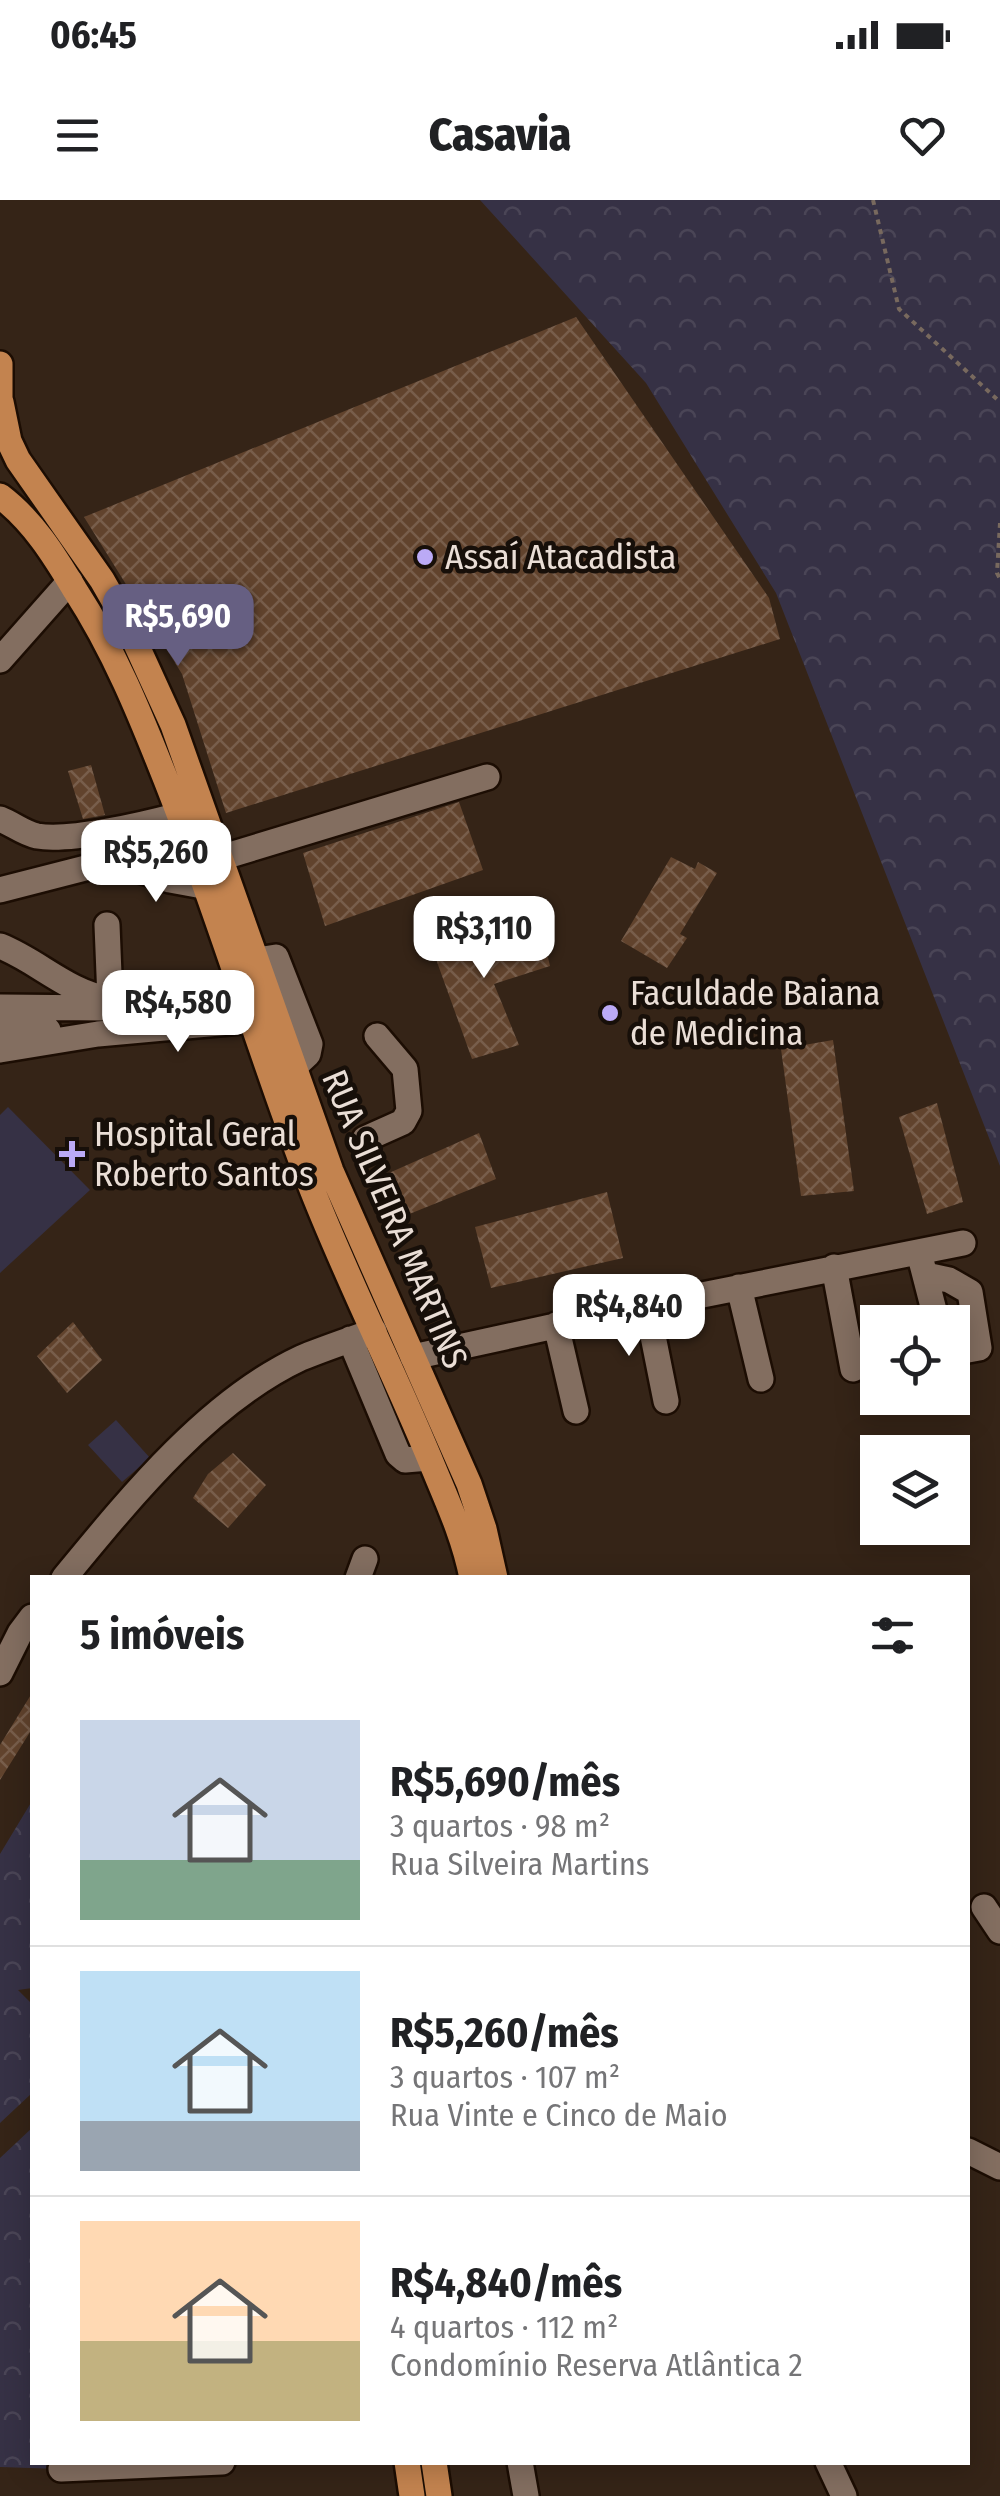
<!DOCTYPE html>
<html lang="pt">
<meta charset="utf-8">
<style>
:root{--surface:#fff;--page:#f2f2f2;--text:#202124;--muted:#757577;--line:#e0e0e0;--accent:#665f82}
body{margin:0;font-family:"Fira Sans Condensed",sans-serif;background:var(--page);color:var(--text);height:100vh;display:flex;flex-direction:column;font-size:38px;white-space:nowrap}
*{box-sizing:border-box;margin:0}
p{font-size:32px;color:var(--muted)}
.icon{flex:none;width:55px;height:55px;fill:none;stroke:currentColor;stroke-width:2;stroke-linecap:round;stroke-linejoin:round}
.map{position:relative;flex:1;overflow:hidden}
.sheet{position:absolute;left:30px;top:1375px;width:940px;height:890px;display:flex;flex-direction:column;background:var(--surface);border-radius:0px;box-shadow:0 5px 25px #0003}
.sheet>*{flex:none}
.controls{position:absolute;left:860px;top:1105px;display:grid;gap:20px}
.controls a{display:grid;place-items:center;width:110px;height:110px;border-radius:0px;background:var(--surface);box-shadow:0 5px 25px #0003;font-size:50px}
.price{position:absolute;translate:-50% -85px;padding:0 22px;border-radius:20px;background:#fff;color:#222;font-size:32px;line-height:65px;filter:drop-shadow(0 2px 5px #0008)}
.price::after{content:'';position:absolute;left:50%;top:60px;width:30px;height:22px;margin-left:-15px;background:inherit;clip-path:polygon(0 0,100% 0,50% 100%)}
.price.selected{background:var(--accent);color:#fff}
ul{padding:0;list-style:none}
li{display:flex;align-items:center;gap:30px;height:250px;padding:0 50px}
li+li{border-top:2px solid var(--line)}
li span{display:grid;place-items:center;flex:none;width:280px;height:200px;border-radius:0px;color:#555}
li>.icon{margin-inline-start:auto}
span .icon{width:120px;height:120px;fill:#fffc;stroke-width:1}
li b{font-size:42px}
h2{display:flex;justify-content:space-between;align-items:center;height:120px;padding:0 50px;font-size:42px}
.status{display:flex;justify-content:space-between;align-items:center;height:70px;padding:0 50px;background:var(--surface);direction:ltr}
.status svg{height:28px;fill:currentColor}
header{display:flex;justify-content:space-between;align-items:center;height:130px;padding:0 50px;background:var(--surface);font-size:45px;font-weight:800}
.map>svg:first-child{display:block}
.green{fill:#363145}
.forest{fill:url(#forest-crowns)}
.building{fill:url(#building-cross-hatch)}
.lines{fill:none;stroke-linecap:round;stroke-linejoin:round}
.minor-casing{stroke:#1c0d03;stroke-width:30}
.major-casing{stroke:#1c0d03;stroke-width:30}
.path{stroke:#78695e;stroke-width:4;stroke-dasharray:5 5;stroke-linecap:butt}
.minor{stroke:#836e60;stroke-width:25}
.major{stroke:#c3834f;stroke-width:25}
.poi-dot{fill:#bbaaf6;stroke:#170f09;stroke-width:4}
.labels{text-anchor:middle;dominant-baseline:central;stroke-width:9;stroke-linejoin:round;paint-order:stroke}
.poi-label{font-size:35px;fill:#eaded6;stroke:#170f09;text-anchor:start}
.street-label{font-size:35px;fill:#eaded6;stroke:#170f09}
</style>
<div class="status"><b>06:45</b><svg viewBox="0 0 49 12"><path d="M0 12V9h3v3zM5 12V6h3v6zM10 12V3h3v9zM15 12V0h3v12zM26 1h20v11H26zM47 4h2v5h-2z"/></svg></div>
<header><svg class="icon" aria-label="menu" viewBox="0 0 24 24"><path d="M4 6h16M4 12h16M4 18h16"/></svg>Casavia<svg class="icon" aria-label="heart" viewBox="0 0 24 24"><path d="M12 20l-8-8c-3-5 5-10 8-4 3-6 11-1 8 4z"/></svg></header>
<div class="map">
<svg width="1000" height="2296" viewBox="0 0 1000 2296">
<defs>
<pattern id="forest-crowns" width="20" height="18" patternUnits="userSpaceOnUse" patternTransform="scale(2.5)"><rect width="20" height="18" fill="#363145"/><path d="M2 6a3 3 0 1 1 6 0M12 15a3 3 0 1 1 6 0" fill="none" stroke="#4a4556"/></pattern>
<pattern id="building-cross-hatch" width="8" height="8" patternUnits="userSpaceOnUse" patternTransform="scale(2.5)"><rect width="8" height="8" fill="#61432d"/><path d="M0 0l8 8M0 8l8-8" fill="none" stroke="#785e4b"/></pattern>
</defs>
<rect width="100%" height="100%" fill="#352417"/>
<path class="green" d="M8,907L90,990L0,1073V915Z
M116,1220L150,1258L122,1282L88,1245Z"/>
<path class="forest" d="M480,0H1000V966L776,393L646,183Z
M32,1601V1788L18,1790L32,1804V1893L0,1923V1654Z
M32,1928V2262L64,2263L61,2269L0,2267V1958Z"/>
<path class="building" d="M576,117L769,398L780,439L226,613L182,474L84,317Z
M91,565L105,615L83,619L68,571Z
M459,602L483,670L325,726L303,653Z
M671,657L695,669L698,662L717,673L680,734L687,738L667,768L621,741Z
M479,721L489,738L520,728L526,746L544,741L550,766L494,784L519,845L472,859L428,737Z
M833,840L854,991L801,996L781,849Z
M937,903L963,1002L927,1014L899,917Z
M479,933L496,979L397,1019L380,977Z
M607,992L623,1058L491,1088L475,1027Z
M73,1122L102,1160L67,1193L37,1156Z
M233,1253L266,1285L228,1328L193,1298L208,1274Z
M32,1493V1529L0,1580V1545Z"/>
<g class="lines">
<g class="minor-casing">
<path id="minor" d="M0,460L70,381
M0,619C13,624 23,633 37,636C70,642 145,624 179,615
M220,658L487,577
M0,690L101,664H121L170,680L208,687
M107,725L110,799
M0,746C38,761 67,792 108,799
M257,760L276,757L310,844L308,854L294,867
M0,807L105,808L243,797
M0,831L48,830
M0,850L98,834L252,820L270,810
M365,939L403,922L409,911L405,869L377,836
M922,1064L937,1122
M834,1067L853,1169
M926,1075L949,1080L970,1092L979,1148L952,1153
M739,1087L761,1179
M647,1106L666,1201
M556,1125L576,1211
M350,1139L398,1254L405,1260L429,1258
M413,1157L647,1106L963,1043
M64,1378C129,1299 207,1202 301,1158C325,1148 350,1140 374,1131
M358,1378L365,1359
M0,1473L20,1433L32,1417
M984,1707L1000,1731
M968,1951L1000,1967
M520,2262L526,2296
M828,2262L844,2296
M61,2269L222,2262"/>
</g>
<g class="major-casing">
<path id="major" d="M0,164V205
M1,202L9,241L18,260L102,380L126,422L173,525L331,971L469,1284L484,1329L495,1378
M0,296C33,321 54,355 75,390C114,450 140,514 166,580C218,712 258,847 308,979C344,1073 390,1163 429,1257C445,1296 464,1336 472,1378
M407,2262L412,2296
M434,2262L439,2296"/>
</g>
<path class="path" d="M873,0L899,109L1000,202
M1000,323L997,373L1000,379"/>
<use href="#minor" class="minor"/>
<use href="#major" class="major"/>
</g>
<g class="poi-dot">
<circle cx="425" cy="357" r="10"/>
<circle cx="610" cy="813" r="10"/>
<path d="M67 939h10v10h10v10h-10v10h-10v-10h-10v-10h10z"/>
</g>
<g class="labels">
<g class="poi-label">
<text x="445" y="357">Assaí Atacadista</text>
<text x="630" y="793">Faculdade Baiana<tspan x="630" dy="40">de Medicina</tspan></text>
<text x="94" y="934">Hospital Geral<tspan x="94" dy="40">Roberto Santos</tspan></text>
</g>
<g class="street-label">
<text transform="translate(395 1019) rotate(67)">RUA SILVEIRA MARTINS</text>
</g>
</g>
</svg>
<div class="controls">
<a><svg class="icon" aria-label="locate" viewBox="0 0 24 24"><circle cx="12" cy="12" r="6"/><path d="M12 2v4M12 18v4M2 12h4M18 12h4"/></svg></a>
<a><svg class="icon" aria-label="layers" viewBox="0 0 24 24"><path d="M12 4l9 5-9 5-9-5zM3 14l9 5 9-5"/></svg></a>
</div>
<b class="price selected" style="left:178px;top:469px">R$5,690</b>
<b class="price" style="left:156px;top:705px">R$5,260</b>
<b class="price" style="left:484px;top:781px">R$3,110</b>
<b class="price" style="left:178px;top:855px">R$4,580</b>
<b class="price" style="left:629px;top:1159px">R$4,840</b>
<section class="sheet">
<h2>5 imóveis<svg class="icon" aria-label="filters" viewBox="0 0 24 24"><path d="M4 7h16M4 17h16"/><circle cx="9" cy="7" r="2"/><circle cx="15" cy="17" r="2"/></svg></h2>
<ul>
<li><span style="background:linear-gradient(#c9d6e8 70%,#7fa58c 0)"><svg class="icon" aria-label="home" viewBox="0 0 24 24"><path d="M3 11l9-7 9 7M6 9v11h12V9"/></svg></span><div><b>R$5,690/mês</b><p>3 quartos · 98 m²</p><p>Rua Silveira Martins</p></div></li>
<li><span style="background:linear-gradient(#bfe0f5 75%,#9aa5b1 0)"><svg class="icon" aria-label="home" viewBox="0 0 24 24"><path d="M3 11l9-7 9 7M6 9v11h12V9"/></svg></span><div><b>R$5,260/mês</b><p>3 quartos · 107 m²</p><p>Rua Vinte e Cinco de Maio</p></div></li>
<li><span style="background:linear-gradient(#ffd9b3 60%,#c2b280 0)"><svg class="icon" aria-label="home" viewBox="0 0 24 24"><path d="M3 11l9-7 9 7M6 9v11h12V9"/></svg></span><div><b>R$4,840/mês</b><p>4 quartos · 112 m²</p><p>Condomínio Reserva Atlântica 2</p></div></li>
</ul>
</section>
</div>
